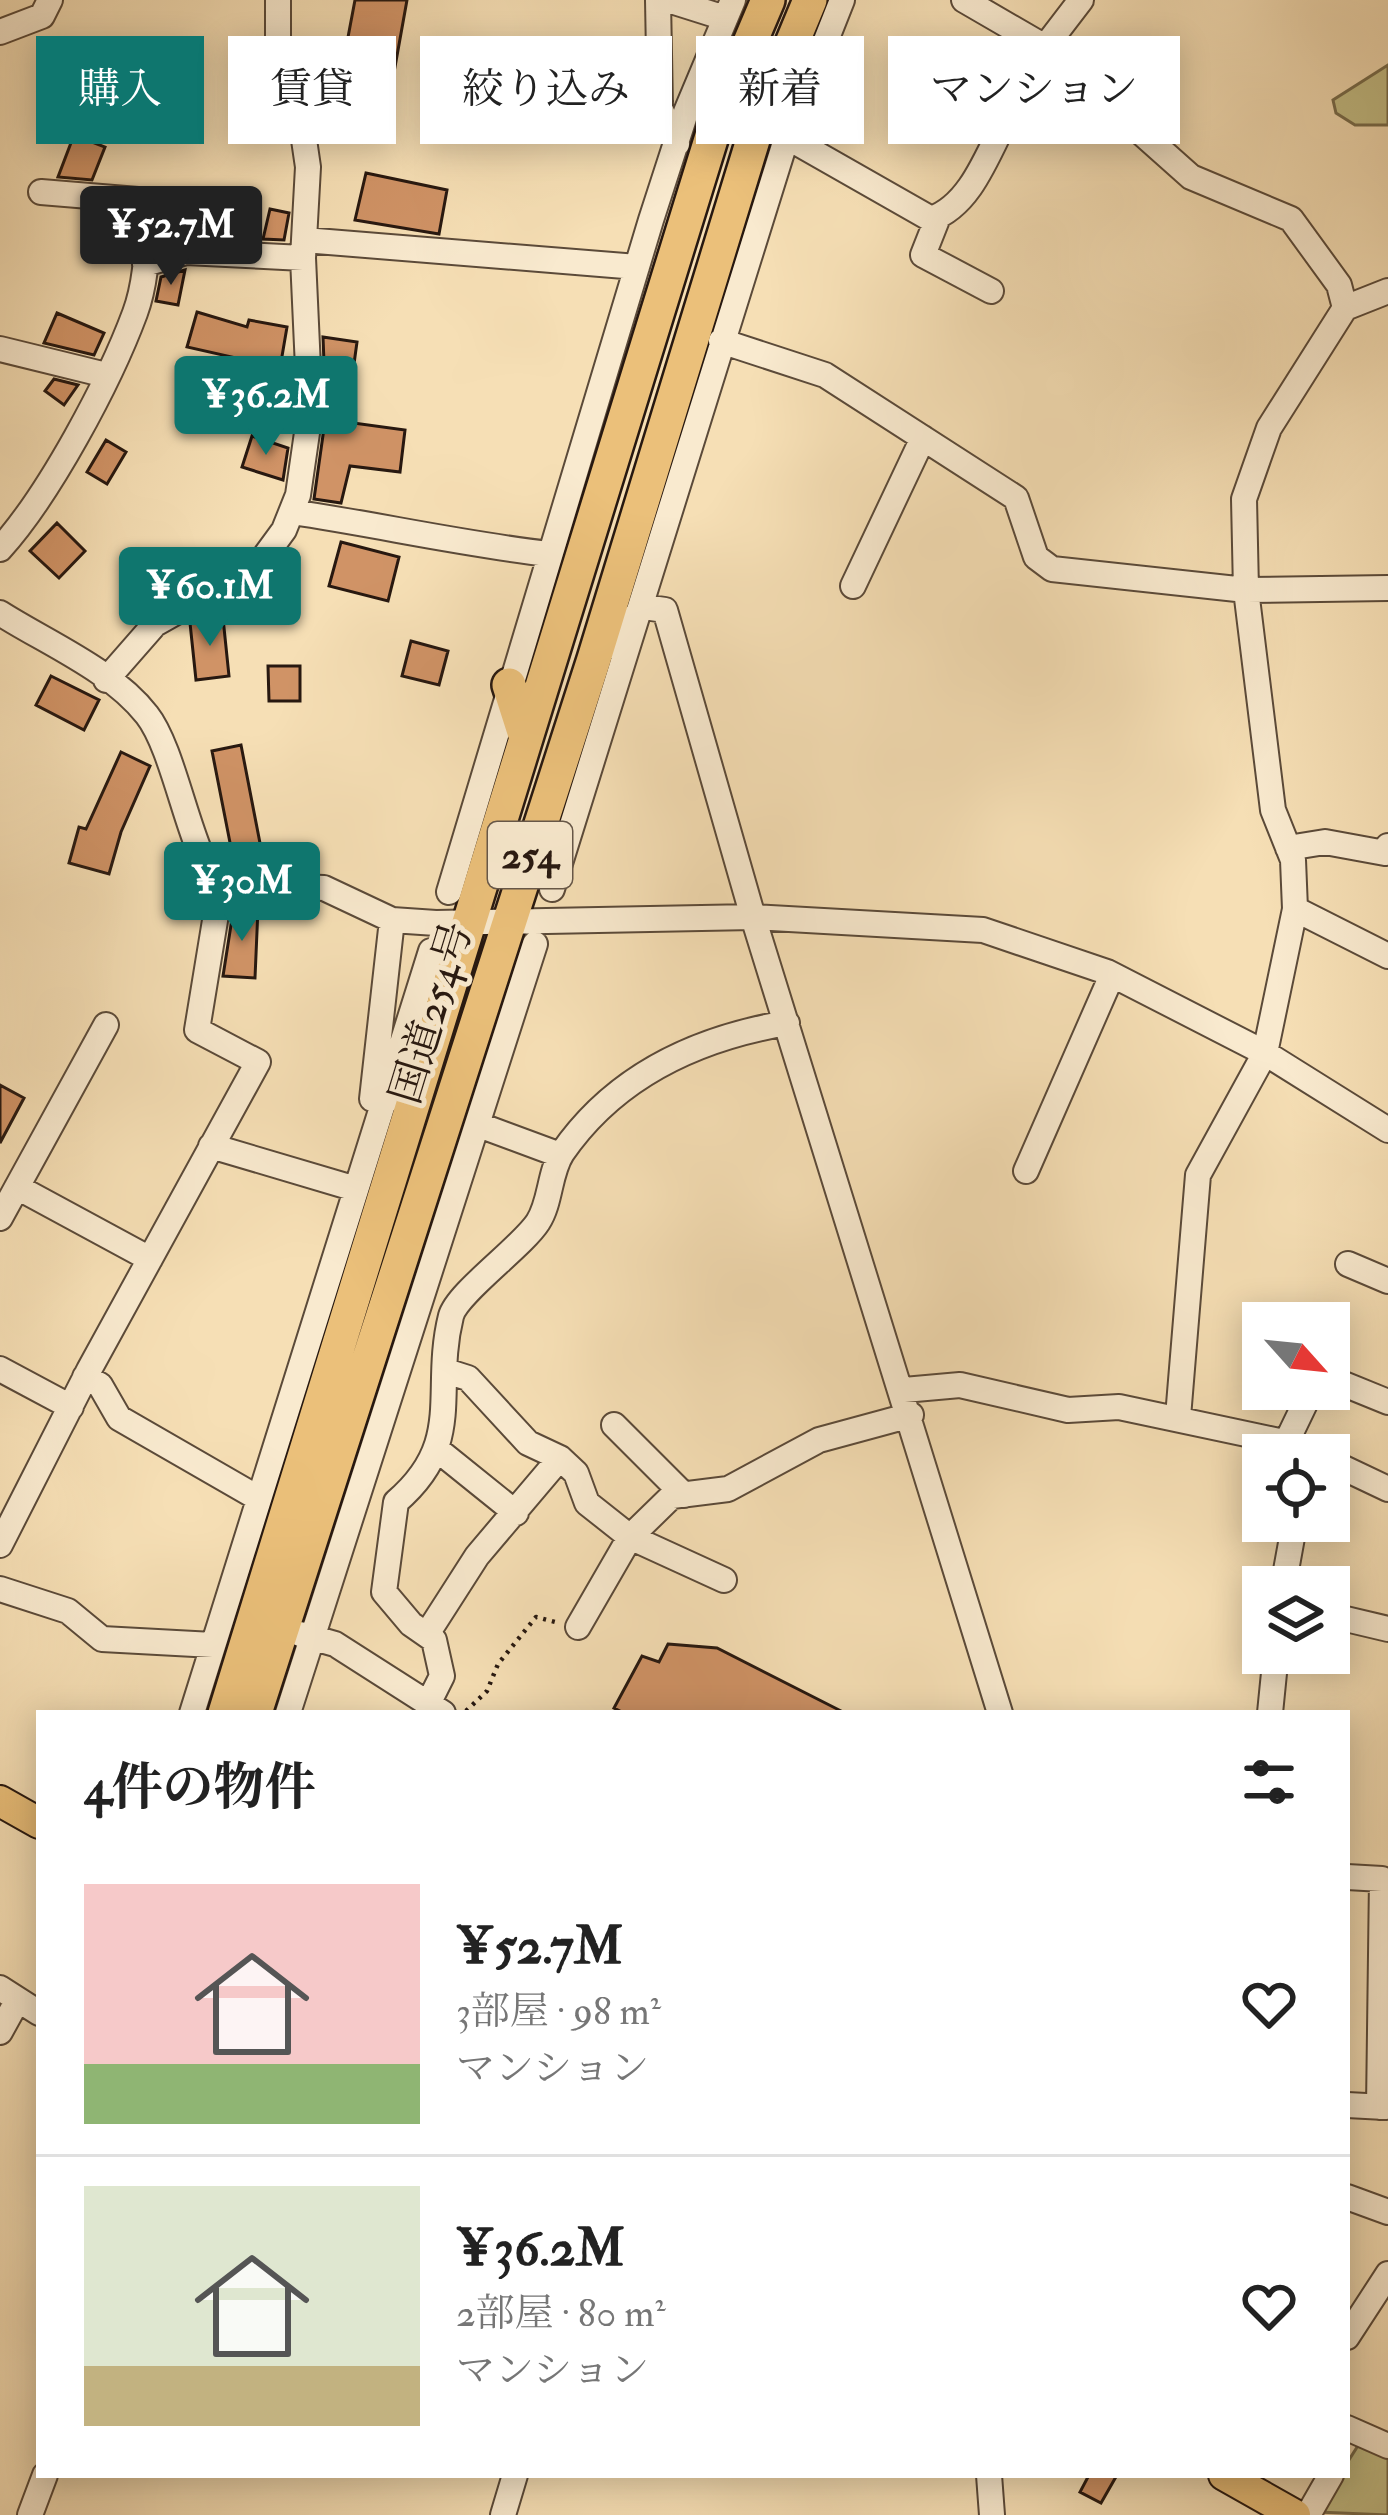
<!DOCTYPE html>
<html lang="ja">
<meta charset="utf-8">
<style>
:root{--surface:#fff;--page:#f2f2f2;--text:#222;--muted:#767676;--line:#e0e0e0;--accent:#0f766e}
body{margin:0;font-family:"IM FELL Double Pica","Noto Serif JP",serif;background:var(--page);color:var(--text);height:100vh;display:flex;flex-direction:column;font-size:45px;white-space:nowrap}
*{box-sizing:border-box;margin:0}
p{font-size:39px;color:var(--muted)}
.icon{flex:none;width:66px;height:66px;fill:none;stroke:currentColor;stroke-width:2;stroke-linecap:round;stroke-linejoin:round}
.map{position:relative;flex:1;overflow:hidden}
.drawer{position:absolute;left:36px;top:1710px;width:1314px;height:768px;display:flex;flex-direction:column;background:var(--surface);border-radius:0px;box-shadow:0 6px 30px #0003}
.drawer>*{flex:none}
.hud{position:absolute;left:36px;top:36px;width:1317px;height:108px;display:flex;gap:24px}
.needle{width:78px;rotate:117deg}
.tools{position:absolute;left:1242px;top:1302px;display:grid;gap:24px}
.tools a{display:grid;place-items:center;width:108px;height:108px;border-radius:0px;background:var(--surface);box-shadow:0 6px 30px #0003;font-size:60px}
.price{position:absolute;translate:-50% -102px;padding:0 27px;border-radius:12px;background:var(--accent);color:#fff;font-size:39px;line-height:78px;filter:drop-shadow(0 3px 6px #0008)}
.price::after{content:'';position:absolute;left:50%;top:72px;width:36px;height:27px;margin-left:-18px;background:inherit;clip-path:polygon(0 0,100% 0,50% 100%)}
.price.current{background:#222;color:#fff}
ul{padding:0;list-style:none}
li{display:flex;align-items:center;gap:36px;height:300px;padding:0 48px}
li+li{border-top:3px solid var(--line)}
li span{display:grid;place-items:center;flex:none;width:336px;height:240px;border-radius:0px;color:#555}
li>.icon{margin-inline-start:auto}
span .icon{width:144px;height:144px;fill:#fffc;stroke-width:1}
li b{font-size:51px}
h2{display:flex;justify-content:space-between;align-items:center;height:144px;padding:0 48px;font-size:51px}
.pill{padding:0 42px;border-radius:0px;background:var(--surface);box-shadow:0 6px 30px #0003;font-size:42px;line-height:108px}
.pill.current{background:var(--accent);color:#fff}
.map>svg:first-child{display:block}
.green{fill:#c4c088;stroke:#766c4c;stroke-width:3}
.building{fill:#d09366;stroke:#271810;stroke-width:3}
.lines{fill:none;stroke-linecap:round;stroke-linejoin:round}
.minor-casing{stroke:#5b4a39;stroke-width:28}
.major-casing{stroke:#271810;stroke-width:34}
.highway-casing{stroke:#271810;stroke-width:38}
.path{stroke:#271810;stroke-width:4.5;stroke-dasharray:3 6;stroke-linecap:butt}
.minor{stroke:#f9eacf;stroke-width:24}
.major{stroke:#ebc07a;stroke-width:30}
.highway{stroke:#ebc07a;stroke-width:33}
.labels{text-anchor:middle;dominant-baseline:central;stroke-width:10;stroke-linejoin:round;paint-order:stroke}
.shield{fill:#f9eacf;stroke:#665749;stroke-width:3}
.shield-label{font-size:39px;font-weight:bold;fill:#271810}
.street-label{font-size:42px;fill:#271810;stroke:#f9eacf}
</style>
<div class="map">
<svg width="1388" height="2515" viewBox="0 0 1388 2515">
<rect width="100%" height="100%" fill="#f6dfb5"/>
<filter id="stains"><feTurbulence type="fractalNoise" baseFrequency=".00167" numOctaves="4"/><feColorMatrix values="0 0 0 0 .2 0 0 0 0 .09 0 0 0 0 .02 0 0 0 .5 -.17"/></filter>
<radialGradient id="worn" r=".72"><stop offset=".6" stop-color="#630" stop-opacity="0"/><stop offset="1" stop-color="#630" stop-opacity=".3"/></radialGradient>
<path class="green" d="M1388,65V125H1355L1336,113L1333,100Z
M1361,2441L1388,2454V2515L1318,2512L1340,2475H1347V2463Z"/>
<path class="building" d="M355,0H407L393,78L342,69Z
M74,135L105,147L92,180L58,177Z
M366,173L447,190L439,234L355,220Z
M166,202L224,206L222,237L164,241Z
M270,209L289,213L284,240L263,239Z
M98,215L132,225L120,262L87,252Z
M185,270L178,305L156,301L161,277Z
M197,312L247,327L249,320L287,327L280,368L187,347Z
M57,313L104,333L94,355L44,343Z
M323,337L357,342L346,422L405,430L400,472L350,466L341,503L314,499L326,414Z
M54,379L78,385L64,405L45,391Z
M262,384L292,387L293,413L259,410Z
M252,436L288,448L283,480L242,467Z
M106,440L126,452L107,484L87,472Z
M57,523L85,551L59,578L30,551Z
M341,542L399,557L388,601L329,586Z
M223,618L229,676L196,680L190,623Z
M411,641L448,651L439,685L402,676Z
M268,666H300V701H269Z
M51,676L99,700L84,730L36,705Z
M241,745L265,869L235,868L212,751Z
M121,752L150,766L121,832L109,874L69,863L79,827L86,829Z
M234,906L258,908L255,978L223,976Z
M0,1085L24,1098L0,1143Z
M668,1644L717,1648L845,1713H624L614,1708L642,1656L659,1662Z
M1089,2475H1117L1101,2503L1080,2492Z"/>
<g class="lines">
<g class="minor-casing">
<path id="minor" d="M658,0L660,108L677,144
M668,0L725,18
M964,0L1045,47L1191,177L1291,219L1339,285L1345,308L1269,428L1244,499L1246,590L1273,810L1293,860L1295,909L1265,1053L1198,1175L1178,1417
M0,32L42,16L50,0
M1045,47L1081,0
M572,90L660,101
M787,137L931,219C992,198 998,91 1055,55
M938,217L923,255L991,291
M304,240L637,267
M145,264L186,252L303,258
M1345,308L1388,291
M721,341L825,375L1016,498L1036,557L1052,569L1246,590L1388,588
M0,349L106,375
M292,512C379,525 462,544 549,554
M0,549C49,495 109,383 135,313C148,278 147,237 150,201L41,192
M853,586L923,438
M0,613C47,643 112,670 147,715C177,753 192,867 221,884L324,888L392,920L436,923L753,917L983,930L1107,972L1265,1053L1388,1130
M598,654L644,607L665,610L753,917L1000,1713
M106,680L155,624L249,571L265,556L284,530L298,495L310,412L303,258L308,167L302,126L278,58V0
M1288,848L1325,842L1385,853L1388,846
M552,889L783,149L842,0
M449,892L651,220L686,112L733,0
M1295,909L1388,956
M385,1102L372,1099L392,920
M479,1125L560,1155
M211,1146L356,1189
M1026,1171L1112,975
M17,1187L150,1259
M0,1218L106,1025
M1348,1264L1388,1281
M0,1369L71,1407
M446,1371L468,1378L528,1443L560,1458L576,1473L587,1503L630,1537L724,1580
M85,1377L100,1385L119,1418L258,1498
M1329,1378L1388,1402
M904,1390L960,1385L1068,1410L1119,1407L1293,1444L1315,1455
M614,1425L684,1495
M1286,1443L1312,1389
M439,1451L516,1513
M1329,1461L1388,1489
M0,1545L89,1370L258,1062L197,1030L221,884
M1283,1587L1295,1521
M0,1589L68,1611L102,1639L213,1645
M1329,1615L1388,1629
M578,1627L630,1537L672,1496L728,1489L819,1440L911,1415
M300,1634L335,1644L443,1713
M427,1634L477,1556L560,1458
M430,1700L442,1676L434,1640L411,1624L384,1592L396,1502C466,1442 432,1392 451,1316C457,1293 522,1247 538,1222C551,1202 549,1173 562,1153C615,1076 698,1038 787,1023
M192,1713L431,951
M288,1713L535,944
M1270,1713L1276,1653
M1347,1877L1382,1879L1379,2107
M0,1988L39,2013
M0,2032L16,2003
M1347,2105L1385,2107
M1347,2197L1388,2212
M1347,2337L1388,2274
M1347,2428L1388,2446
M989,2475L992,2515
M30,2515L45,2475
M503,2515L515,2475
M1308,2515L1331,2475"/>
</g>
<g class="major-casing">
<path id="major" d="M0,1801L39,1823
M1224,2475L1295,2515"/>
</g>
<g class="highway-casing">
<path id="highway" d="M509,685L526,738
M225,1713L716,123L768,0
M255,1713L594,659L756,130L810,0"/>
</g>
<path class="path" d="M466,1711L487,1691L498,1664L536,1617L555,1622"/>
<use href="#minor" class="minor"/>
<use href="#major" class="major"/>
<use href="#highway" class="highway"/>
</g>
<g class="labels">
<rect class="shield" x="488" y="822" width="84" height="66" rx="9"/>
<g class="shield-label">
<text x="530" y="855">254</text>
</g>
<g class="street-label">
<text transform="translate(432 1013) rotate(-73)">国道254号</text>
</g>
</g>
<rect width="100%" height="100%" filter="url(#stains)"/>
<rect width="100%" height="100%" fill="url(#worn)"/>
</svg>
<div class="tools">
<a><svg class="needle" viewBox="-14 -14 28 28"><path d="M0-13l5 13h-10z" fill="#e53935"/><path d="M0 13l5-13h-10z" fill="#767676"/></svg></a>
<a><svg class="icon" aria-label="locate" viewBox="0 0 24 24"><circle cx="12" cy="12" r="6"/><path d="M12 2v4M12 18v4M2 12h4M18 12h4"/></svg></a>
<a><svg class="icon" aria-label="layers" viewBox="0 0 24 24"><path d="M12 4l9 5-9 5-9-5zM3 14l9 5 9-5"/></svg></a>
</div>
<b class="price current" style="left:171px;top:288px">¥52.7M</b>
<b class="price" style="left:266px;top:458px">¥36.2M</b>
<b class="price" style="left:210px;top:649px">¥60.1M</b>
<b class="price" style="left:242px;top:944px">¥30M</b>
<div class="hud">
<a class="pill current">購入</a>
<a class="pill">賃貸</a>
<a class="pill">絞り込み</a>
<a class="pill">新着</a>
<a class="pill">マンション</a>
</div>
<section class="drawer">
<h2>4件の物件<svg class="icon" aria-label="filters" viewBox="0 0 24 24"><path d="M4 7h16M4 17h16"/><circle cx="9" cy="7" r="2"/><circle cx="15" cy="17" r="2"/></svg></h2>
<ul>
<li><span style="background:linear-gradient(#f6c9c9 75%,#8fb573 0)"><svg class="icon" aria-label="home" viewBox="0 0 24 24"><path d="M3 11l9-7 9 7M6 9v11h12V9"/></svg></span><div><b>¥52.7M</b><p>3部屋 · 98 m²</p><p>マンション</p></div><svg class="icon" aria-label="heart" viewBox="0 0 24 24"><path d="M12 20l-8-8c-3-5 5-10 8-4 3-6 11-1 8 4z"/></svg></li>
<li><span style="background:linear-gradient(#dfe7d0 75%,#c2b280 0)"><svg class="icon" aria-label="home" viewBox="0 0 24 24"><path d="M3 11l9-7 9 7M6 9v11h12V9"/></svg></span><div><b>¥36.2M</b><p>2部屋 · 80 m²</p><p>マンション</p></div><svg class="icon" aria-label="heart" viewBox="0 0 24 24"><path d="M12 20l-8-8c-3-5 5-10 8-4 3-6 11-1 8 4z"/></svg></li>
</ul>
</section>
</div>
